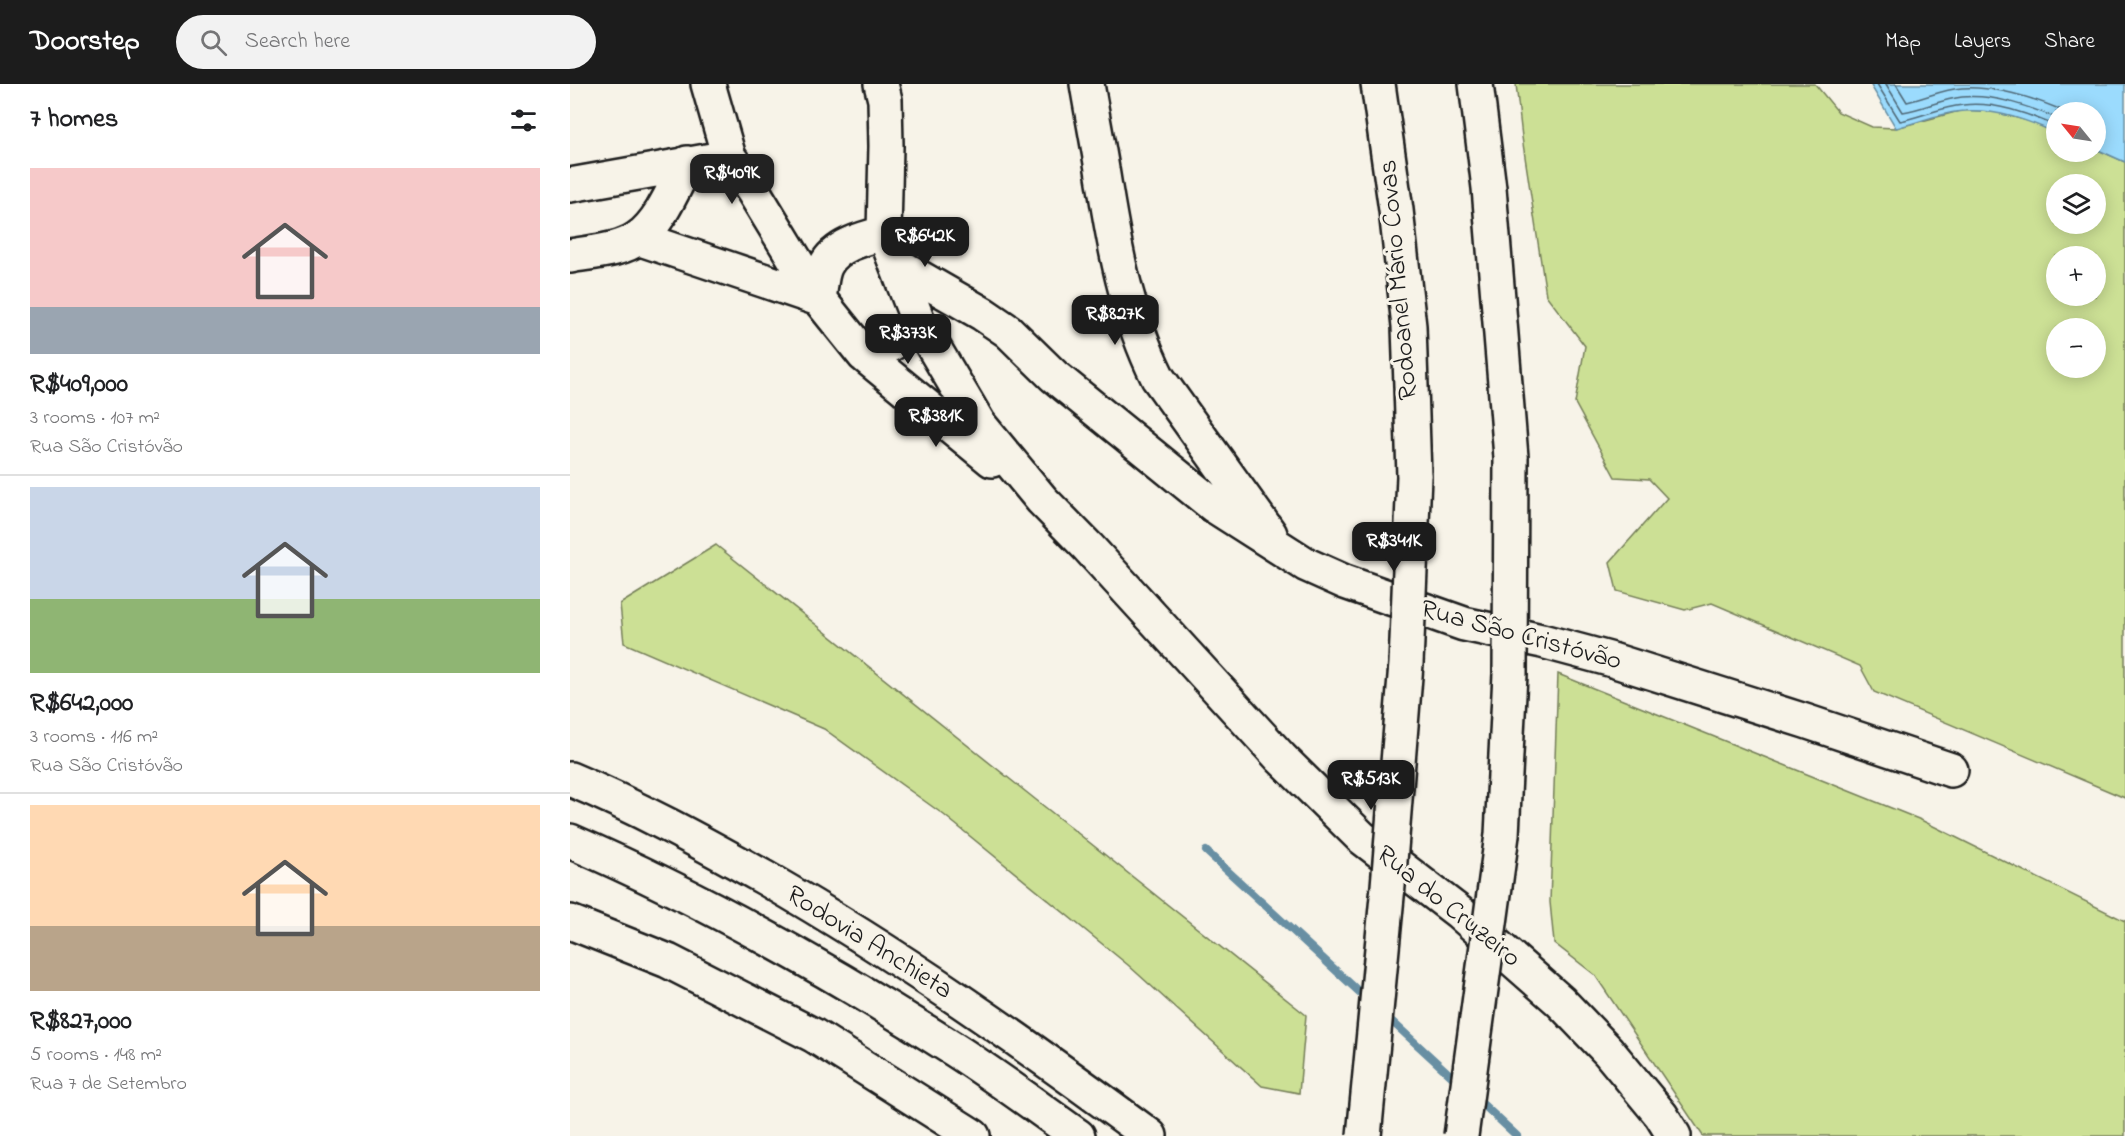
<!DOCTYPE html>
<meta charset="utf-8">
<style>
:root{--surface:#fff;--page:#f2f2f2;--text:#202124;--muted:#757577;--line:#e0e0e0;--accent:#1c1c1c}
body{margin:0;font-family:"Indie Flower",sans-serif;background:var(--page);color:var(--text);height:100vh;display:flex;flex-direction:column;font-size:22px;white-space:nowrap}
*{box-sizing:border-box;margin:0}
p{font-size:20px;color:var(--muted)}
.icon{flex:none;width:33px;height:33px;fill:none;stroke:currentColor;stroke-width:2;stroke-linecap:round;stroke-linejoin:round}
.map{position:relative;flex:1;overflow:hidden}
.sheet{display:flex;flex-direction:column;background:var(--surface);width:570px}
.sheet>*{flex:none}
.needle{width:39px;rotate:300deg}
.tools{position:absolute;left:1476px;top:18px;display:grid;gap:12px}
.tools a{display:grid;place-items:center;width:60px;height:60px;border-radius:50%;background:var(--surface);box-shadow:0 3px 15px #0003;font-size:30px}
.price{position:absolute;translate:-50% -51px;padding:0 14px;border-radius:12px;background:var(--accent);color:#fff;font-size:20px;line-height:39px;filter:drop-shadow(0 2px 3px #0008)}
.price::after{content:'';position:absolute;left:50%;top:36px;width:18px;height:14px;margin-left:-9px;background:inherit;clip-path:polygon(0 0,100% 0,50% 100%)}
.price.selected{background:#222;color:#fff}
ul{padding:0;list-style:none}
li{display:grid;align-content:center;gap:12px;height:318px;padding:0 30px}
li+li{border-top:2px solid var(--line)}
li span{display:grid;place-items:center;height:186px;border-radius:0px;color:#555}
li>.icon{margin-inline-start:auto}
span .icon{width:108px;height:108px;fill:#fffc;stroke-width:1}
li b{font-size:26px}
h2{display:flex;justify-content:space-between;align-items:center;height:72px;padding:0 30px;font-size:26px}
header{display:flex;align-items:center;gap:36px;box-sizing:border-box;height:84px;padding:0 30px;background:var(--accent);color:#fff}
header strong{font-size:28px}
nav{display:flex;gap:33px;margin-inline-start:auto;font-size:21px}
.search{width:420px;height:54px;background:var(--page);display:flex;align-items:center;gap:15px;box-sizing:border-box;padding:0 21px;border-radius:33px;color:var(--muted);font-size:22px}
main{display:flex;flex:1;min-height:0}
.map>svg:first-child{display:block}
.green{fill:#cce095;stroke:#747e58;stroke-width:1.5;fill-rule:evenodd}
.water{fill:#9bdbfd;stroke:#688fa3;stroke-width:1.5}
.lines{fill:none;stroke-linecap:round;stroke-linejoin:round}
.shore{stroke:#4f6876;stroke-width:1.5}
.stream{stroke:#688fa3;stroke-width:8}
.minor-casing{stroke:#1c1c1c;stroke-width:38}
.highway-casing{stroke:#1c1c1c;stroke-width:38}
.minor{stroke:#f7f3e8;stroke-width:33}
.highway{stroke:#f7f3e8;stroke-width:33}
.highway-bridge-casing{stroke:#1c1c1c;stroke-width:38;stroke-linecap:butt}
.highway-bridge{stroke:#f7f3e8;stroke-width:33}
.labels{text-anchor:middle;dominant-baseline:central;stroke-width:6;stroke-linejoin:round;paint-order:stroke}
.street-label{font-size:27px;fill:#1c1c1c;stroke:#f7f3e8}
</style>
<header>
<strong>Doorstep</strong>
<div class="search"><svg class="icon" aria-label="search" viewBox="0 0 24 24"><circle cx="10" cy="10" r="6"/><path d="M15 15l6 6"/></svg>Search here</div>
<nav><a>Map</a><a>Layers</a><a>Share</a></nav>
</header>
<main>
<section class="sheet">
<h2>7 homes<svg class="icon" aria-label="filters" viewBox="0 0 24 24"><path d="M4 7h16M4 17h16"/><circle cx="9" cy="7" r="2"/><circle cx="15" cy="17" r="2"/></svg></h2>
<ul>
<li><span style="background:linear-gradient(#f6c9c9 75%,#9aa5b1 0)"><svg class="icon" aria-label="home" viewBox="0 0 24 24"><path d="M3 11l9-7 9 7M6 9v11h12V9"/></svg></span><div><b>R$409,000</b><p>3 rooms · 107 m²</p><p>Rua São Cristóvão</p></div></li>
<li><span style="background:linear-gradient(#c9d6e8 60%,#8fb573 0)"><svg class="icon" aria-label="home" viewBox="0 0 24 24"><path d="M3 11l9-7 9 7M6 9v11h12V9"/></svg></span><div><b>R$642,000</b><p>3 rooms · 116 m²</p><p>Rua São Cristóvão</p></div></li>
<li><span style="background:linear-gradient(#ffd9b3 65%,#b9a48a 0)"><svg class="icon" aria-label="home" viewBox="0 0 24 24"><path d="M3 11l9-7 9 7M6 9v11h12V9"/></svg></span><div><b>R$827,000</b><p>5 rooms · 148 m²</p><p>Rua 7 de Setembro</p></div></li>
</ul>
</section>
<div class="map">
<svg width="1555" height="1052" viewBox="0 0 1555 1052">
<rect width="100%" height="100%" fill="#f7f3e8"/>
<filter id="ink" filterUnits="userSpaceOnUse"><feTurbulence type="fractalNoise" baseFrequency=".0167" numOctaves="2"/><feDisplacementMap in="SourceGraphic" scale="12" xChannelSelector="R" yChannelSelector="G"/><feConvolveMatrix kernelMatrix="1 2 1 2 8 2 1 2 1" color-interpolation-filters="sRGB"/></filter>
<g filter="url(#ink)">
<path class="green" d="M946,0H1245L1268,28L1302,43L1326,44L1393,26L1425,28L1462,38L1486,49V68H1526V65L1555,78V714L1304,608L1290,582L1142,519L1115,526L1047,507L1040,478L1097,414L1079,395L1045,393L1005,319L1015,262L976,211L952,53ZM1486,100H1526V140H1486ZM1486,172H1526V212H1486ZM1486,244H1526V284H1486Z
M146,461L736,931L729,1009L692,1002L558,881L374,731L254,645L54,559L50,520Z
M988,590L1351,736L1555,837V1052H1133L1025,891L984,859L980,818Z"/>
<path class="water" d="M1300,0H1555V78L1526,65V28H1486V49C1457,36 1427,25 1395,27C1376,27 1346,39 1326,44Z"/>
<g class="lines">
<path class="shore" d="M1307,0L1330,37C1351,33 1371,23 1393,21C1425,17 1458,30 1486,42
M1316,0L1333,28C1353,25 1372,15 1392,13C1424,10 1457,22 1486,34
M1326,0L1337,18C1355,14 1374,5 1392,4C1428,2 1464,14 1496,28"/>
<path class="stream" d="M636,767L798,916
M816,932L889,999
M905,1013L947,1052"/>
<g class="minor-casing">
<path id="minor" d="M138,0L159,73L182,105L249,215L294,271L422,376
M311,0L315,16L316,62L314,149L348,237L409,340L472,416L518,463L711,674L791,753L890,829L990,917L1038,967L1091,1031L1104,1052
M517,0C522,30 528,60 533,91C544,161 556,230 588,294L700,450
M0,101L159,73
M68,154L249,215
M0,172C21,168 50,167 68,154C91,138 104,103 117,79
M326,180L413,230L438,247L484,292L643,421L737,481L775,498L894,540L972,557L1039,575L1235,637L1381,686
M249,215C251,204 251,190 256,181C266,161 295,154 314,149
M294,271C320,263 330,257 348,237"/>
</g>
<g class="highway-casing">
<path id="highway" d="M808,0L826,126L839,242L844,392
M906,0L919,104L941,373
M0,695C67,723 131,758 195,794C329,871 456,960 580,1052
M0,757C132,814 263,888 385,966C427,993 467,1023 508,1052
M0,838L98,877L243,951L403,1052"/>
</g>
<use href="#minor" class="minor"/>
<use href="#highway" class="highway"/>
<g class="highway-bridge-casing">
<path id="highway-bridge" d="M794,1052L818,802L836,580L844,392
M891,1052L932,751L940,590L941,373"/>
</g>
<use href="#highway-bridge" class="highway-bridge"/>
</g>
</g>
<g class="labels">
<g class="street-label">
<text transform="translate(829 196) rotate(-95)">Rodoanel Mário Covas</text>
<text transform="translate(951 552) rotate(15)">Rua São Cristóvão</text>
<text transform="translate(878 823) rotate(39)">Rua do Cruzeiro</text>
<text transform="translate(299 859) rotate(32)">Rodovia Anchieta</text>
</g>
</g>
</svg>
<div class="tools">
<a><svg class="needle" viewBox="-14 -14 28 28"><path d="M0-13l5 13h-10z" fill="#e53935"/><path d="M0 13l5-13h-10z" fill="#757577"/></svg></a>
<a><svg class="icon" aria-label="layers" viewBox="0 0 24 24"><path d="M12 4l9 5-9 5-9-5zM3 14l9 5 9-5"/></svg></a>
<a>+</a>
<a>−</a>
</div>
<b class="price selected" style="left:162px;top:121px">R$409K</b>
<b class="price" style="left:355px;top:184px">R$642K</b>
<b class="price" style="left:545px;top:262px">R$827K</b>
<b class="price" style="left:338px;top:281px">R$373K</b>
<b class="price" style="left:366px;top:364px">R$381K</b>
<b class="price" style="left:824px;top:489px">R$341K</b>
<b class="price" style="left:801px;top:727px">R$513K</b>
</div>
</main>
